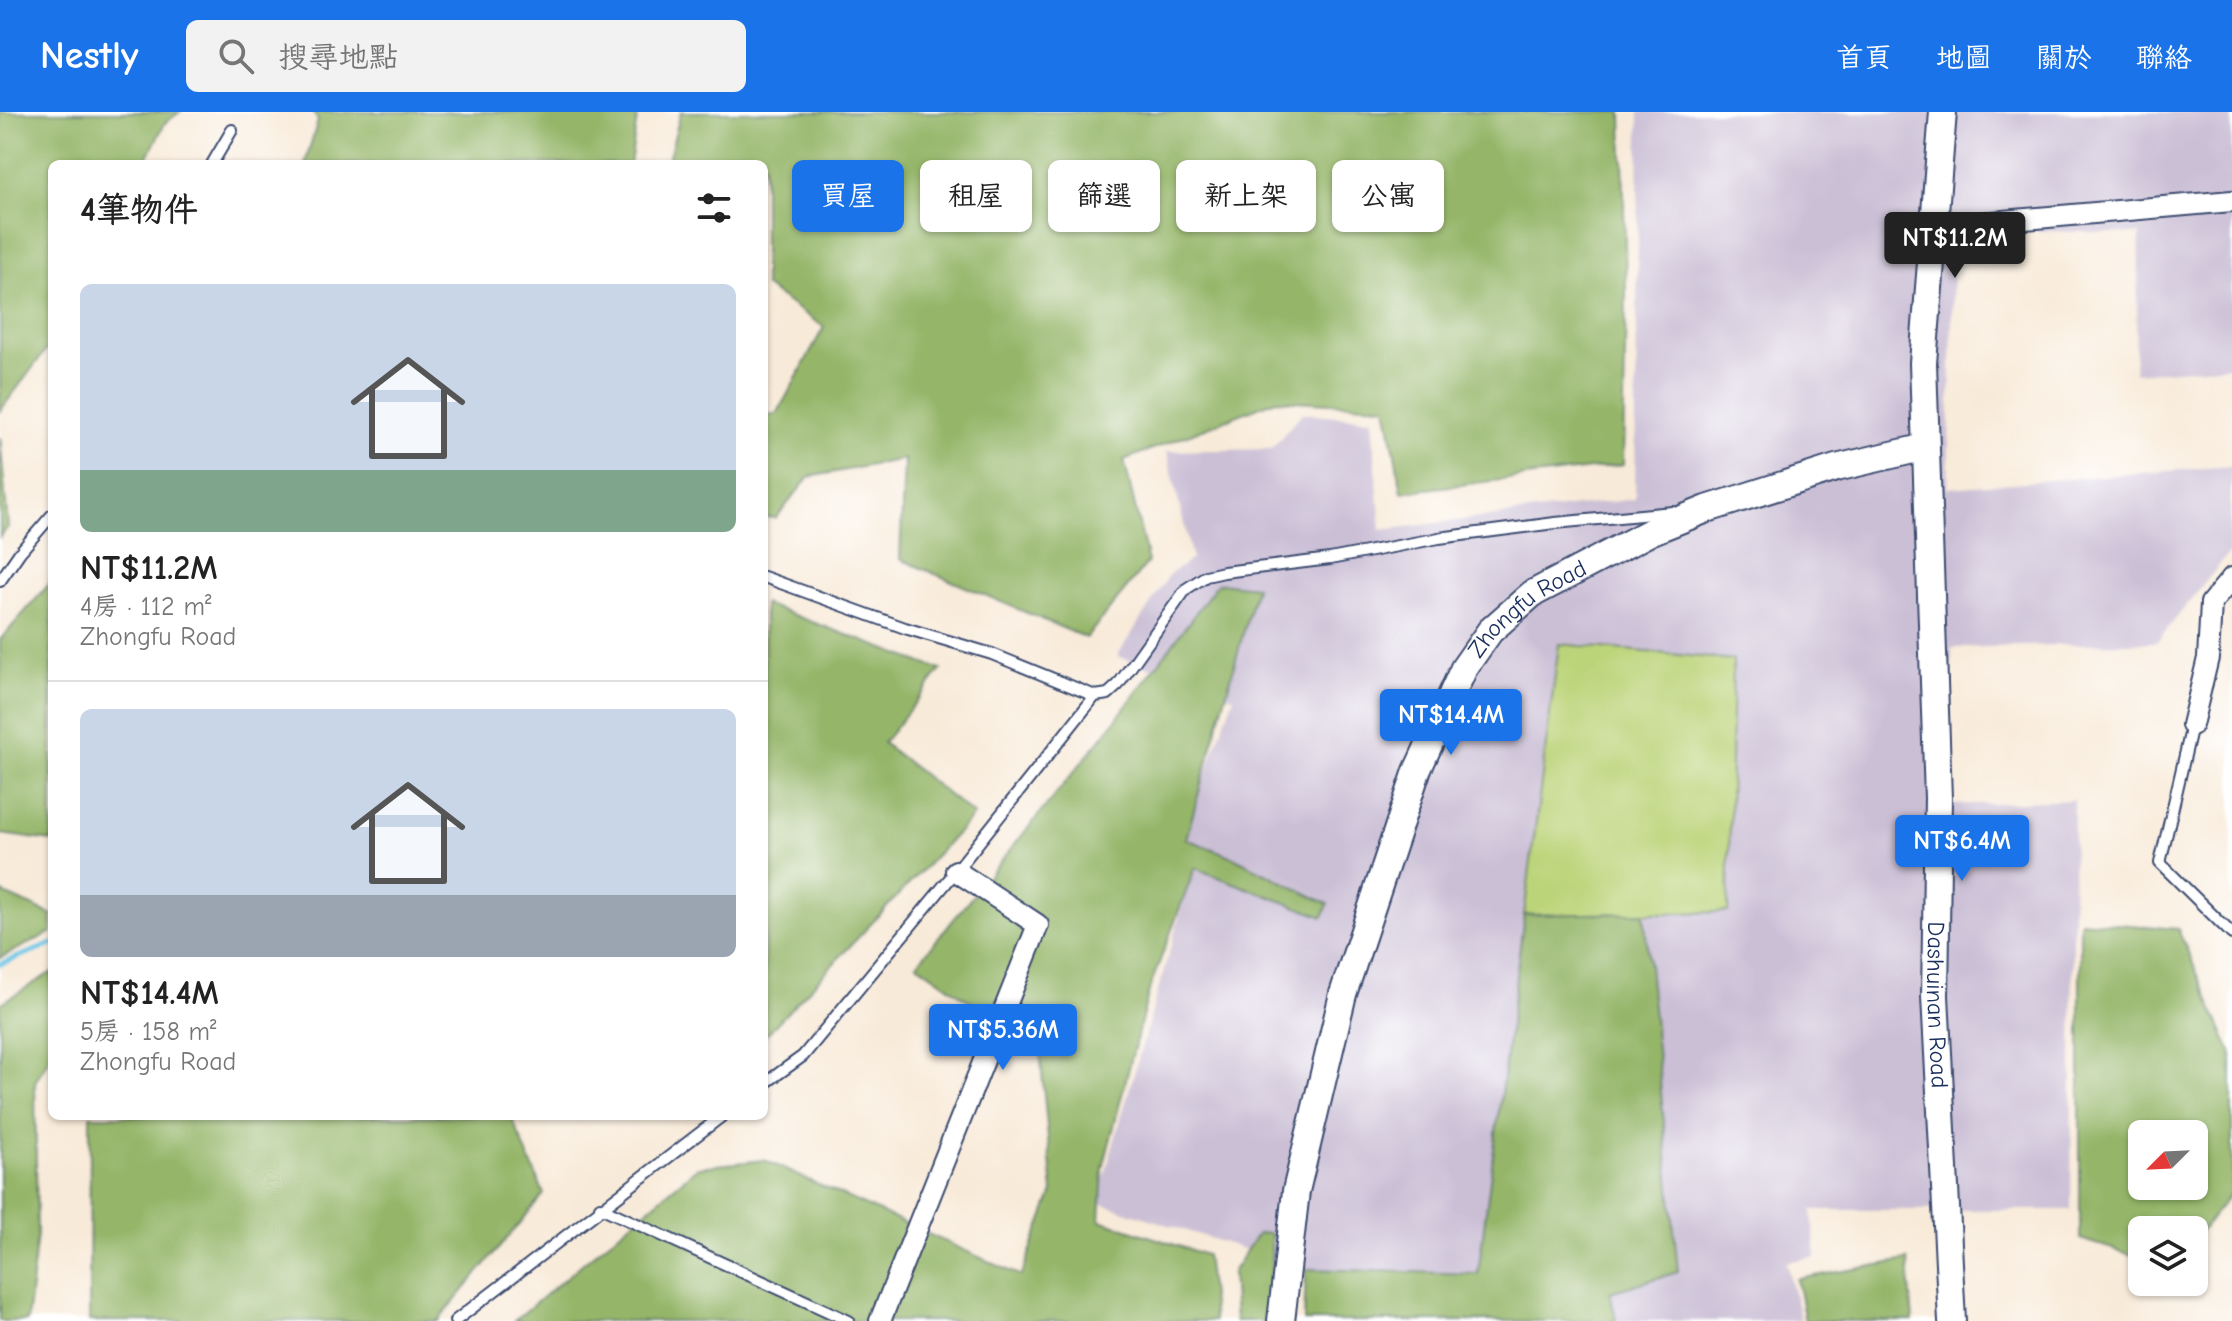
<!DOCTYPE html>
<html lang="zh-TW">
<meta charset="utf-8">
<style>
:root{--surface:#fff;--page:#f2f2f2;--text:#222;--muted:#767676;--line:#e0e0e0;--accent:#1a73e8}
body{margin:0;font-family:"Comic Neue","LXGW WenKai TC",sans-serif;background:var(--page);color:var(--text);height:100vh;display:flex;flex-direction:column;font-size:30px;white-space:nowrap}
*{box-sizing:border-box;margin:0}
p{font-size:26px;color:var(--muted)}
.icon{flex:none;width:44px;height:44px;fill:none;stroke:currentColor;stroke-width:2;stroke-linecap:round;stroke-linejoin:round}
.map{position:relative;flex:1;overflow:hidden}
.sheet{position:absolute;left:48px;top:48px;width:720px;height:960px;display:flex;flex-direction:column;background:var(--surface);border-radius:12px;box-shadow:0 2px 6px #0004}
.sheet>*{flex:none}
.hud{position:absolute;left:792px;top:48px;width:760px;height:72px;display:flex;gap:16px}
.needle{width:52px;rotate:246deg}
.fabs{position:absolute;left:2128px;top:1008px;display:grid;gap:16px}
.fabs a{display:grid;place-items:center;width:80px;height:80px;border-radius:12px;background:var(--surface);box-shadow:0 2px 6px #0004;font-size:40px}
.price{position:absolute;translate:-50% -68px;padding:0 18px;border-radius:8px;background:var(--accent);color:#fff;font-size:26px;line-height:52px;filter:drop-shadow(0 2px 4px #0008)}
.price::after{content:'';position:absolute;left:50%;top:48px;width:24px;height:18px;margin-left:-12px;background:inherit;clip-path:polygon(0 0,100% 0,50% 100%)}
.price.active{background:#222;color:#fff}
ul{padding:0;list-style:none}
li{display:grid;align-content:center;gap:16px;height:424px;padding:0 32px}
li+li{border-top:2px solid var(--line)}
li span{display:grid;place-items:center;height:248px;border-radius:12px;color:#555}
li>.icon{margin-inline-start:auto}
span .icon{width:144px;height:144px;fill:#fffc;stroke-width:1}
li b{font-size:34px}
h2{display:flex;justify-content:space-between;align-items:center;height:96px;padding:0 32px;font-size:34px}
.pill{padding:0 28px;border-radius:12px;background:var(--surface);box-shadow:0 2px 6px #0004;font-size:28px;line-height:72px}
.pill.active{background:var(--accent);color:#fff}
header{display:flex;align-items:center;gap:48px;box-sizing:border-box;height:112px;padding:0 40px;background:var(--accent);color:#fff}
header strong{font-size:38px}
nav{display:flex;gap:44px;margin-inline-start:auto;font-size:28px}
.search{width:560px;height:72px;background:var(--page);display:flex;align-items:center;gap:20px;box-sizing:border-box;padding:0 28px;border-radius:12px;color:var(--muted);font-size:30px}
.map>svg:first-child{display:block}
.industrial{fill:#cbbfd5}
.green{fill:#bcd479;stroke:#6c826c;stroke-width:2}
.forest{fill:#95b669;stroke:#587264;stroke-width:2;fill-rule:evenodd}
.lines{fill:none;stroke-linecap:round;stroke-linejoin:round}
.stream{stroke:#67c4e5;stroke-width:5}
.service-casing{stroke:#3c4b70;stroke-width:14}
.minor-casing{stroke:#3c4b70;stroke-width:24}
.tertiary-casing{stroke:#3c4b70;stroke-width:30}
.service{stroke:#fff;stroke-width:10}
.minor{stroke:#fff;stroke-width:20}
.tertiary{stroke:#fff;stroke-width:26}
.labels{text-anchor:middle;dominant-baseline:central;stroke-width:7;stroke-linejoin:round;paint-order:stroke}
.street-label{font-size:24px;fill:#1b2f5e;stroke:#fff}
</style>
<header>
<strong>Nestly</strong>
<div class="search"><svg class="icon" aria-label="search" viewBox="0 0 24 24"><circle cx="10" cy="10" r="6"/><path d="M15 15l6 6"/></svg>搜尋地點</div>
<nav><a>首頁</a><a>地圖</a><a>關於</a><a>聯絡</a></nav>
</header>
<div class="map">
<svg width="2232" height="1209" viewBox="0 0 2232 1209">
<rect width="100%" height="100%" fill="#fff"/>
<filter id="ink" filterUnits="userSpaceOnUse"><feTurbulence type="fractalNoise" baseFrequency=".0125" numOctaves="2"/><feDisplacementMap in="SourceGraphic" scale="16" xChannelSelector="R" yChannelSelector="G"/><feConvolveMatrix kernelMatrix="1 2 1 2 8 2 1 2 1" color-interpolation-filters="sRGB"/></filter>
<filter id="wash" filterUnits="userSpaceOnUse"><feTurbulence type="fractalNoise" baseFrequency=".006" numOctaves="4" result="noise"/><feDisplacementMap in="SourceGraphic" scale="32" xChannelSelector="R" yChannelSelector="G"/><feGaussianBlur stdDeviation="1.8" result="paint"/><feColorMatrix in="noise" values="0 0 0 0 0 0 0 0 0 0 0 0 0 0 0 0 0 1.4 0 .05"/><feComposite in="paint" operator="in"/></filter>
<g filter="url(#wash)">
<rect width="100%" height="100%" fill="#f8ead8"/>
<path class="industrial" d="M1639,0H2232V254L2134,261L2140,122L1954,116L1948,376L2232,354L2229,441L2157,530L1952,536L1950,693L2074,688L2071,1098H1812L1816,1145L1786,1150L1801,1209H1616L1610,1180L1678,1159L1644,801L1727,800L1733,548L1559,533L1478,1162L1306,1157L1097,1090L1197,743L1178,734L1234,585L1117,544L1170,462L1192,447L1167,339L1271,337L1302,301L1372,307L1381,418L1635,387Z"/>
<path class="green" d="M1559,532L1733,548L1728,800L1524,803Z"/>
<path class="forest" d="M0,0H180L165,11L144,52H52V230L0,299Z
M312,0H638L630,52H305L318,8Z
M681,0H1622L1626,178L1623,353L1402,380L1386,294L1276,288L1124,348L1148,450L1086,526L900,447L904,347L809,365L776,406L764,405V303L777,302L824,215L764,174V52H667Z
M0,325L8,415L0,425Z
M52,469V729L0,722V528Z
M1218,471L1256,475L1186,727L1231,744L1328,792L1323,805L1195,756L1150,875L1103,1056L1100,1108L1206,1143L1214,1209H514L698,1055L764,1048L1021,1164L1053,1080L1040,939L917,852L1109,617Z
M764,492L941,558L883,631L974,703L764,925Z
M0,780L52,803V820L0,846Z
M1644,801L1678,1160L1610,1180L1616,1209H1304L1306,1157L1478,1162L1524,803Z
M2080,809L2178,817L2232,942V1080L2194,1128V1118H2142V1146L2080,1127ZM2142,1022H2194V1074H2142Z
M52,860V941L35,970L37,1123L27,1209H0V892Z
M90,1004H511L544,1082L438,1209H89Z
M1258,1121L1271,1122L1272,1209H1235L1232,1160Z
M1908,1148L1913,1209H1805L1797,1167Z"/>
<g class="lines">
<path class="stream" d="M0,852L52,832"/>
</g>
</g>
<g filter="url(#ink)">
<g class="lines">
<g class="service-casing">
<path id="service" d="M212,52L232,18
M764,465L905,516L992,542L1095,584L1108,582L1118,573L1186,477L1206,464L1224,460L1330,447L1439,426L1555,411L1673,400
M0,469L20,440L52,403
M2192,613L2160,751L2232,822
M764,972L803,944L956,759L1095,584
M600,1095L849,1209
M455,1209L722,1004"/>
</g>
<g class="minor-casing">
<path id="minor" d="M1934,115L2232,89
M2192,613L2208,546L2211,491L2232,466
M880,1209L1038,813L956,759"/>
</g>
<g class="tertiary-casing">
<g id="tertiary">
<path id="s1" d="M1943,0L1923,251L1938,686L1935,884L1952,1209"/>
<path id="s2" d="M1281,1209L1296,1079L1343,882L1417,659L1464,556L1490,519L1532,482L1652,419L1707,397L1836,356L1926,335"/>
</g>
</g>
<use href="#service" class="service"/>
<use href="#minor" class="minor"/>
<use href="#tertiary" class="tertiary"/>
</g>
</g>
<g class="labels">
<g class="street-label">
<text stroke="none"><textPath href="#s2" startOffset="770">Zhongfu Road</textPath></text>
<text stroke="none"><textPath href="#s1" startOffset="894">Dashuinan Road</textPath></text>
</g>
</g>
</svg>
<div class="fabs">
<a><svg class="needle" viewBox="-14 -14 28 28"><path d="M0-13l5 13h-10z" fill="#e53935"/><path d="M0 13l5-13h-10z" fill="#767676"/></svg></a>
<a><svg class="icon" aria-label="layers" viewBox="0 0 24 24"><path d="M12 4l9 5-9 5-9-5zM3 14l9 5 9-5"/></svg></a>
</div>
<b class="price active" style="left:1955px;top:168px">NT$11.2M</b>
<b class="price" style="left:1451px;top:645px">NT$14.4M</b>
<b class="price" style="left:1962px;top:771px">NT$6.4M</b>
<b class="price" style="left:1003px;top:960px">NT$5.36M</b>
<div class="hud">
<a class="pill active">買屋</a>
<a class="pill">租屋</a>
<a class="pill">篩選</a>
<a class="pill">新上架</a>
<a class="pill">公寓</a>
</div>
<section class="sheet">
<h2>4筆物件<svg class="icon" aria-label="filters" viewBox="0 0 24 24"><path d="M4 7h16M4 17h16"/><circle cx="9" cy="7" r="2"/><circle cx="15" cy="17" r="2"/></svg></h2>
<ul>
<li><span style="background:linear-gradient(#c9d6e8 75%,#7fa58c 0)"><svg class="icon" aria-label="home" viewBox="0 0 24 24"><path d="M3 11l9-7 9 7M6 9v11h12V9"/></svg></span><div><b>NT$11.2M</b><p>4房 · 112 m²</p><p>Zhongfu Road</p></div></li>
<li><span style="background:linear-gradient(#c9d6e8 75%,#9aa5b1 0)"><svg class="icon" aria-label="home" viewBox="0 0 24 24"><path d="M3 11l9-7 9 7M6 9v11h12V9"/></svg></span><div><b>NT$14.4M</b><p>5房 · 158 m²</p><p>Zhongfu Road</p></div></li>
</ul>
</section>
</div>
